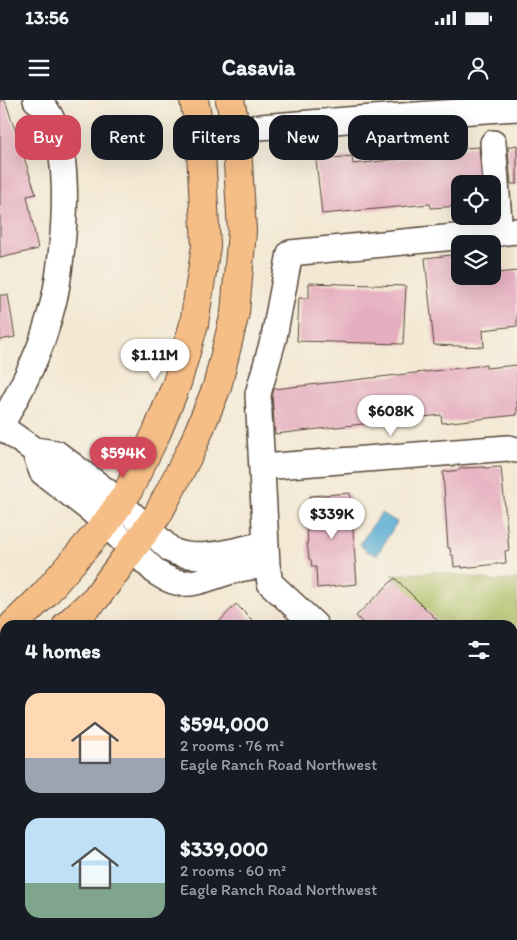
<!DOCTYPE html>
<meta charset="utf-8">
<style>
:root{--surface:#171b24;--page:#242831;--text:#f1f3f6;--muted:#9ea1a6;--accent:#d1495b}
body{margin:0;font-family:Itim,sans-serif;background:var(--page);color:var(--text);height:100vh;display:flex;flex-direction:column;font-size:19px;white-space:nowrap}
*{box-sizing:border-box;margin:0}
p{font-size:16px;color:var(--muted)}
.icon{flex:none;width:28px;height:28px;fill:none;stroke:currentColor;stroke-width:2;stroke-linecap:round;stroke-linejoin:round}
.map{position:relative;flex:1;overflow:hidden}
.details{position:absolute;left:0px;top:520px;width:518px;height:320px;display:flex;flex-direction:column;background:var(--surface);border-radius:15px 15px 0 0;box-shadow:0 5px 20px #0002}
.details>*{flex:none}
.guide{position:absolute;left:15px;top:15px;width:488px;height:45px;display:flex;gap:10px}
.fabs{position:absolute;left:451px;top:75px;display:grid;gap:10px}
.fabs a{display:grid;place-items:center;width:50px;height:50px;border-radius:10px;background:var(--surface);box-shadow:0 5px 20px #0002;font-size:25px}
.price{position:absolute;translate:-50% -42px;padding:0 11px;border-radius:18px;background:#fff;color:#222;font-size:16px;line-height:32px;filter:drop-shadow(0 1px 2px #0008)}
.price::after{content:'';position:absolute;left:50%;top:30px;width:15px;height:11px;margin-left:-8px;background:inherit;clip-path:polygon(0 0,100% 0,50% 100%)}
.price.active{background:var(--accent);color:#fff}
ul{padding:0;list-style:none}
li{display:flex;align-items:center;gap:15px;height:125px;padding:0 25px}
li span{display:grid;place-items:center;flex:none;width:140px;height:100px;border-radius:15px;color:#555}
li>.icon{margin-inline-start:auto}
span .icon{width:60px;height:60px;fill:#fffc;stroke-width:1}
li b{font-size:21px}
h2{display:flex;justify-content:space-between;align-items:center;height:60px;padding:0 25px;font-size:21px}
.chip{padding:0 18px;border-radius:15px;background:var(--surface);box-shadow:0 5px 20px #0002;font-size:18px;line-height:45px}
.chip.active{background:var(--accent);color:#fff}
.status{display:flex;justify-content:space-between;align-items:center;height:35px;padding:0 25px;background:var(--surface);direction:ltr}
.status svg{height:14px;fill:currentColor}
header{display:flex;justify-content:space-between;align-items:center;height:65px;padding:0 25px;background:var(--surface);font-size:22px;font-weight:700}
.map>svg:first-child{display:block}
.green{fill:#abbc5f;stroke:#73733e}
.water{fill:#58add4;stroke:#4a6c79}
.building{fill:#e5adbf}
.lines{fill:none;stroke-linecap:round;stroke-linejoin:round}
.minor-casing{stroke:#574639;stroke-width:28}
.major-casing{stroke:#574639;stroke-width:30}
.minor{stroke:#fff;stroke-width:25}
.major{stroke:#f6be87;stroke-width:28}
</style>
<div class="status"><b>13:56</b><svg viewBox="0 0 49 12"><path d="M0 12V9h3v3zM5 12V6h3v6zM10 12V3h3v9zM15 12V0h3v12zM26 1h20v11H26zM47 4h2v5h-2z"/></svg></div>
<header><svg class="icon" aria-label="menu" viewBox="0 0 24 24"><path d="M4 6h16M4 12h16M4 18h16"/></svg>Casavia<svg class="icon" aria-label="person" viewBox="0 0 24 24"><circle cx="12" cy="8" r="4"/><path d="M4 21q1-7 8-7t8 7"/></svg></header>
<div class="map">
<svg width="517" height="840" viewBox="0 0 517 840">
<rect width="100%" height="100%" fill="#f7f3e8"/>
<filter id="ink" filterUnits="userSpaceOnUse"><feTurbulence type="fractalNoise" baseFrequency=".02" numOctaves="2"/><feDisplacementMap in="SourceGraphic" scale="10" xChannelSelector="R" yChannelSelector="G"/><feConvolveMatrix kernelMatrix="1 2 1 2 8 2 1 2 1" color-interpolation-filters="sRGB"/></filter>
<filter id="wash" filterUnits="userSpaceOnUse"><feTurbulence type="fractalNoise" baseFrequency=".0096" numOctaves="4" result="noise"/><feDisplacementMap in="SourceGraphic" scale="20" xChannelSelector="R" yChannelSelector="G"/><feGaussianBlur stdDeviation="1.12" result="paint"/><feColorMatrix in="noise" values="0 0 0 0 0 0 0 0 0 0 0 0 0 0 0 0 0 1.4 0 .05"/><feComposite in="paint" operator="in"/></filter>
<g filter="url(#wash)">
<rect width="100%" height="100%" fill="#f3e8d3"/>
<path class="green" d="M436,472L496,481L517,479V562L513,567L512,525H439L392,475Z
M108,835H292L297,840H90Z"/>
<path class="water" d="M381,413L397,422L377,455L366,451L360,444Z"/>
<g id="blocks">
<path class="building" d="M0,0H5L36,94L27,96L38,149L0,158Z
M517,45V84H511L508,47Z
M479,47L482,84H460V106L431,108L430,104L322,114L316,60L352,56L353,64L427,56L426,51Z
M460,154V176H497V173L517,171V226L483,230L484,247L434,245L425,158Z
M309,183L406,186L403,244L297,241L299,198H309Z
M0,195H8L15,237L0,240Z
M486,265V268L517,265V315L442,323L441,315L275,334L272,296L274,289Z
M484,367L485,368L501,367L509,450L505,451L506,463L462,468V466L454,467L453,455H451L450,448H448L443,372L460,370L461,368Z
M350,393L357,484L317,488L316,467H312L311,460L309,459L307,441H308L306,424L312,423L310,396Z
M395,478L442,525H365L356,516Z
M236,504L257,525H216Z"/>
</g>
</g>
<g filter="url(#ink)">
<use href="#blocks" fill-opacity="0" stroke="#574639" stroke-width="1"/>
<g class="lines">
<g class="minor-casing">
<path id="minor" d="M200,32L359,19L517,8
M493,43L500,133
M0,326L34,350L56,353L110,394L171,450C197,464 238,449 266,444
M0,327C16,299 31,271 42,241C47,225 53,207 56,190C64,147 77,26 36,0
M34,350L42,372L92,411L157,473C187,493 202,479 232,471C243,467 256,467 267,465
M262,367L508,348L517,350
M315,525L270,483L267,465L258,294L274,237L290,153L517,131
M512,671L517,672
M0,734L5,738
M0,764L5,759
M423,835L428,840"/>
</g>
<g class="major-casing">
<path id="major" d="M13,525L44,495L106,423L127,393L157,332L177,283L194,224L206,146L200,32L194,0
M67,525L96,498L158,414L191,350L217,287L235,213L242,131L236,29L230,0
M0,590L5,585"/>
</g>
<use href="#minor" class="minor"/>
<use href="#major" class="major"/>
</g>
</g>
</svg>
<div class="fabs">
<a><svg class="icon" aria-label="locate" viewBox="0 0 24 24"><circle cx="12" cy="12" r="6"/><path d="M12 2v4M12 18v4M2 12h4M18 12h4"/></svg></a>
<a><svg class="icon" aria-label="layers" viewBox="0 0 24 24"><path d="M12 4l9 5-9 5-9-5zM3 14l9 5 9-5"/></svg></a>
</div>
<b class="price" style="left:155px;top:281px">$1.11M</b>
<b class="price" style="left:391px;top:337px">$608K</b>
<b class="price active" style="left:123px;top:379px">$594K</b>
<b class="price" style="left:332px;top:440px">$339K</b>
<div class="guide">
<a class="chip active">Buy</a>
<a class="chip">Rent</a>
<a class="chip">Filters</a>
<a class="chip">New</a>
<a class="chip">Apartment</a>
</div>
<section class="details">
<h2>4 homes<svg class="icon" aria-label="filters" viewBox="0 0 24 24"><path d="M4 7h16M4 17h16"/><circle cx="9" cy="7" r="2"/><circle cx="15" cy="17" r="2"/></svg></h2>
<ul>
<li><span style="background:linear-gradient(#ffd9b3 65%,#9aa5b1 0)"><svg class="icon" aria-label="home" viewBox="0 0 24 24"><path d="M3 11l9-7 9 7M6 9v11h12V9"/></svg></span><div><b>$594,000</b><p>2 rooms · 76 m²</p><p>Eagle Ranch Road Northwest</p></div></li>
<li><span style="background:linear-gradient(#bfe0f5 65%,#7fa58c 0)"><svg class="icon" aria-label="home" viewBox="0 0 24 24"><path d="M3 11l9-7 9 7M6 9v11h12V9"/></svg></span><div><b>$339,000</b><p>2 rooms · 60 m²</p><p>Eagle Ranch Road Northwest</p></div></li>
</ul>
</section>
</div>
